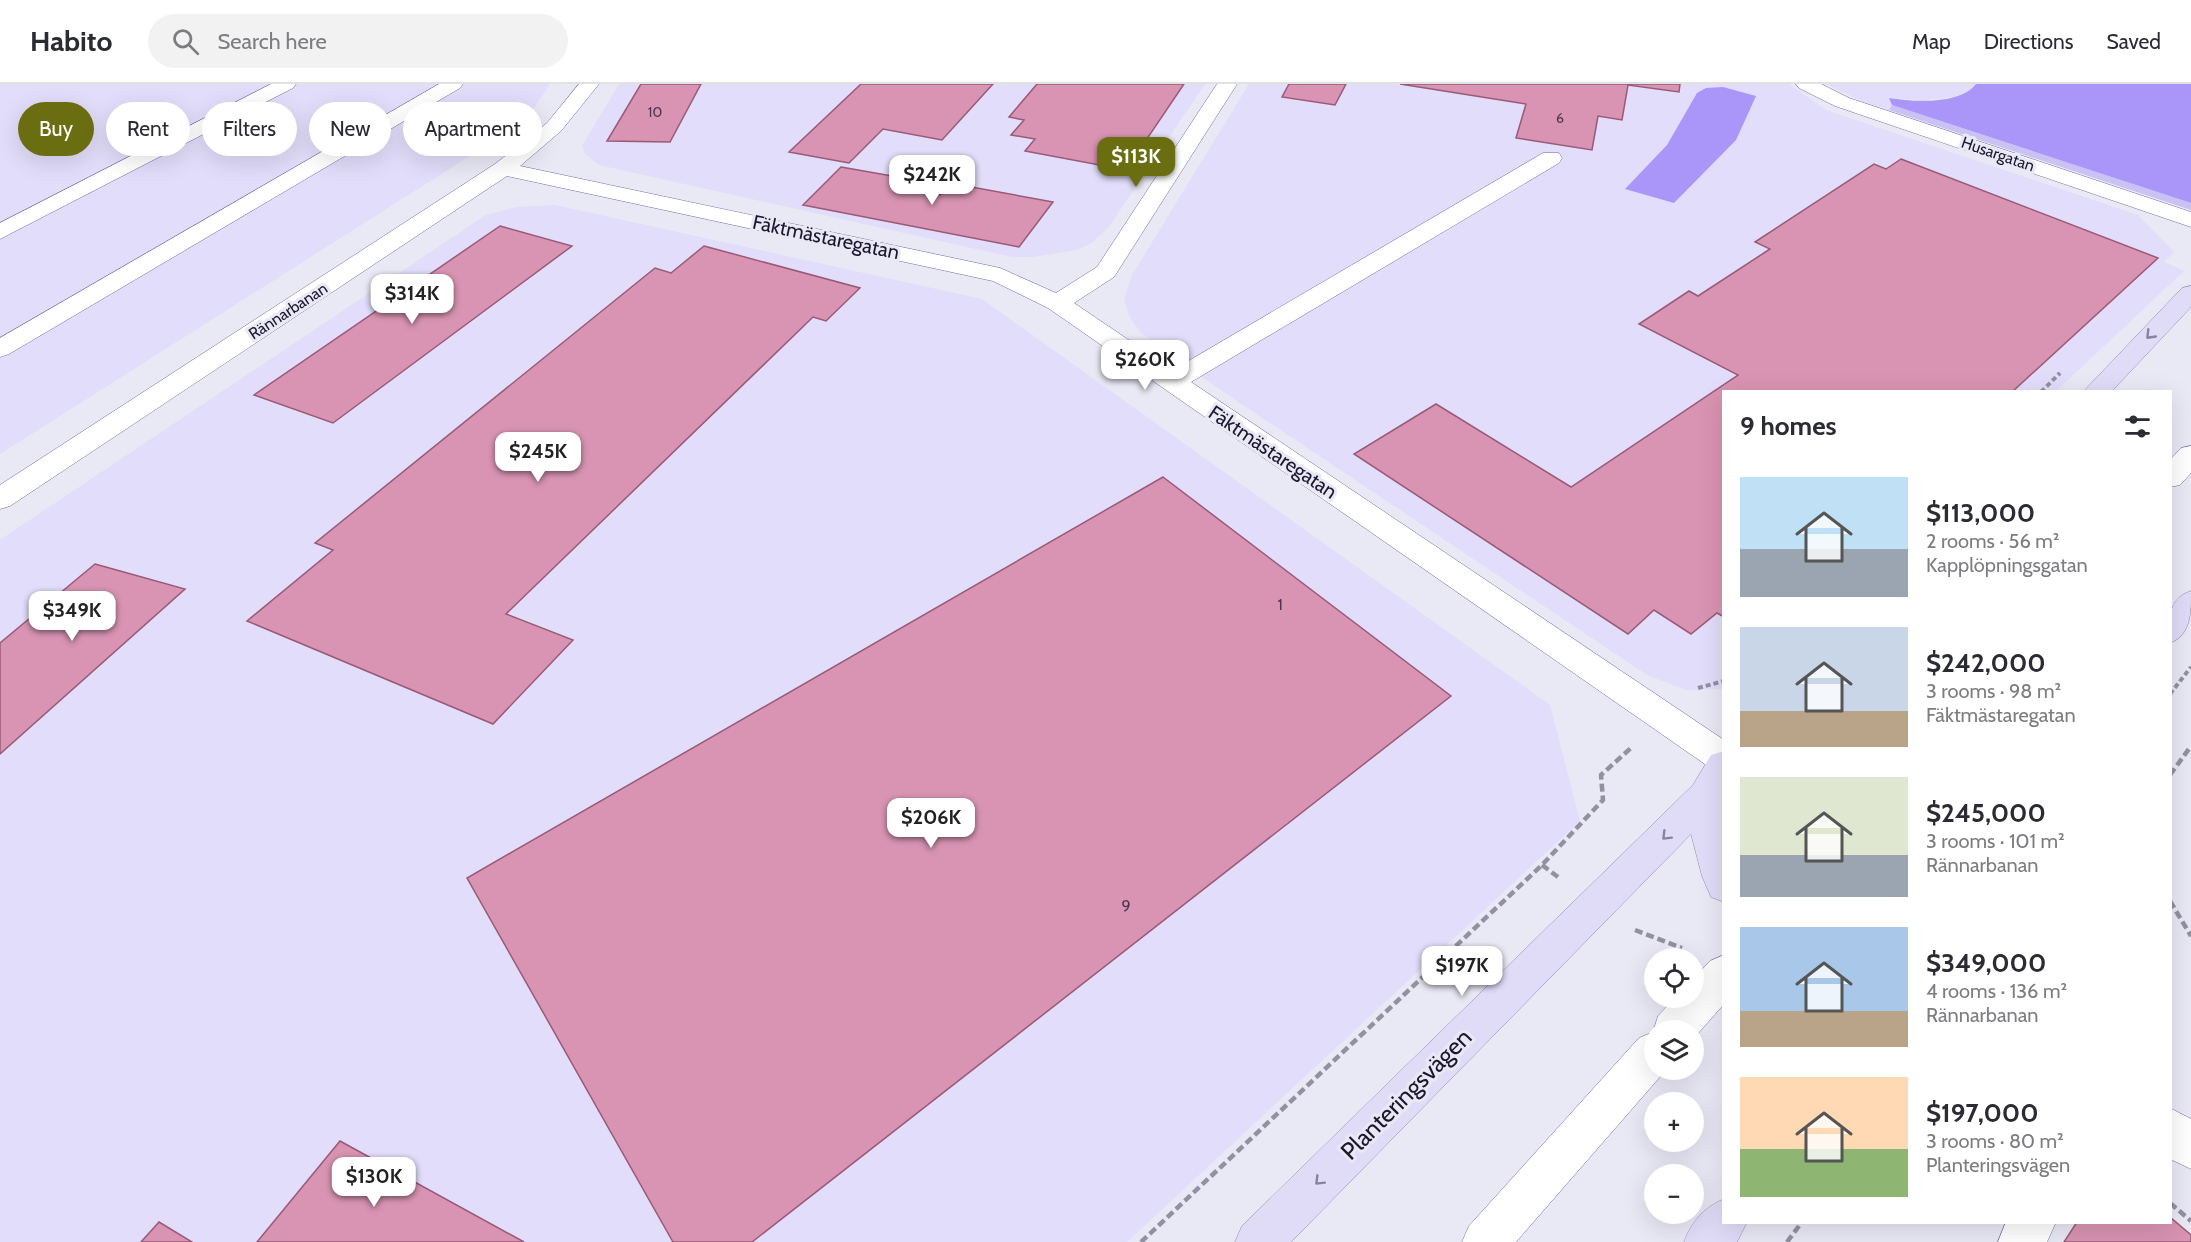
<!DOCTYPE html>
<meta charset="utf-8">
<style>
:root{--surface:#fff;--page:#f2f2f3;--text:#2b2b33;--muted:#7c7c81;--line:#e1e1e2;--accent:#6a6d10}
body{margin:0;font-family:Cabin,sans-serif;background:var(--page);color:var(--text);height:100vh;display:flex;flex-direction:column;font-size:22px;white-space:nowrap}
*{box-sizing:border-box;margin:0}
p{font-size:20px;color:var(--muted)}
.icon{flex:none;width:33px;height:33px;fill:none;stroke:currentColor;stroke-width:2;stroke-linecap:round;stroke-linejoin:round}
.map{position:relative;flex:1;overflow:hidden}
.drawer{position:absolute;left:1722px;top:306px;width:450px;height:834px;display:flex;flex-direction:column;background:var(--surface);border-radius:0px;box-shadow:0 6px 24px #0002}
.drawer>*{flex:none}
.banner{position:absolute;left:18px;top:18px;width:570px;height:54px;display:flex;gap:12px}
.controls{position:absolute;left:1644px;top:864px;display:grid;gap:12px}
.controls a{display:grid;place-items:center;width:60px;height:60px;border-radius:50%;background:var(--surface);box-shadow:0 6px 24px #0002;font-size:30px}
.price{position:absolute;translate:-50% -51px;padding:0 14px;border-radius:12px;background:#fff;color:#222;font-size:20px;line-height:39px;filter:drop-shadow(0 2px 3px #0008)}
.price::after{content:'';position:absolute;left:50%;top:36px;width:18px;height:14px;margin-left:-9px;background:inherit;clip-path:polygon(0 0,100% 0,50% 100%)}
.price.selected{background:var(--accent);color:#fff}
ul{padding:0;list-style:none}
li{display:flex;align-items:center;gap:18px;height:150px;padding:0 18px}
li span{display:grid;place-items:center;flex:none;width:168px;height:120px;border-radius:0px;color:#555}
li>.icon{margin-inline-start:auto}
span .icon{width:72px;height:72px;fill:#fffc;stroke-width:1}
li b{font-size:26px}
h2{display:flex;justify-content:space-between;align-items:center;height:72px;padding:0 18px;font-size:26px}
.tag{padding:0 21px;border-radius:27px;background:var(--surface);box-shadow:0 6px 24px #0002;font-size:21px;line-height:54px}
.tag.selected{background:var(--accent);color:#fff}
header{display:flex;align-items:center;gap:36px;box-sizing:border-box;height:84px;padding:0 30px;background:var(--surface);border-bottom:2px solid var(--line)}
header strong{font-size:28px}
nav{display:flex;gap:33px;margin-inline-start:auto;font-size:21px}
.search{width:420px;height:54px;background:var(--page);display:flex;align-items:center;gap:15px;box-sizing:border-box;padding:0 21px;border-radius:33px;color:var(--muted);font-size:22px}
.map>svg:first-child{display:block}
.built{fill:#e1ddfa;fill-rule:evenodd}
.green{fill:#c9c2f5}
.forest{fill:#a996f8}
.building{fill:#d894b2;stroke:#995a77;stroke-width:1.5}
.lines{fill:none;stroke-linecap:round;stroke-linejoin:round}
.minor-casing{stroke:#7469a4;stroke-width:1}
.major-casing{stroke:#8e87af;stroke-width:1}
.path-far1{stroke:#9390a2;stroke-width:4;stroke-dasharray:5 3;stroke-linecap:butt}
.path{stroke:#9390a2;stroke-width:4.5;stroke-dasharray:8 4;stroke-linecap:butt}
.minor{fill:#fff;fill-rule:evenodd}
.major{fill:#e0dcf8;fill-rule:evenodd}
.oneway{stroke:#88839e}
.labels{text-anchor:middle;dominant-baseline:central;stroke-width:6;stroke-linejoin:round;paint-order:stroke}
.far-number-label{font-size:14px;fill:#4b3650}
.far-street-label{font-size:16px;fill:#1c172f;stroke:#e9e8f5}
.number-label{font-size:16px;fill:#4b3650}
.street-label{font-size:20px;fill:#1c172f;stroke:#e9e8f5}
.near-street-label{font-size:24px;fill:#1c172f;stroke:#e9e8f5}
</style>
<header>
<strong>Habito</strong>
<div class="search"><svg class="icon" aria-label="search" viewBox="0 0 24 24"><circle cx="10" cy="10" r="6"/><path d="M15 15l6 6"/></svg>Search here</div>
<nav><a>Map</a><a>Directions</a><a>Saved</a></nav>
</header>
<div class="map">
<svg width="2191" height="1158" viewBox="0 0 2191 1158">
<rect width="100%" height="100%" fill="#e9e8f5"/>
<path class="built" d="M0,0H550L525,37L0,370Z
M619,0H1205L1108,144L1090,160L1076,166L1033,173H1012L599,81L585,70L582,62Z
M1249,0H1789L1826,26L2138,131L2174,168L2164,178L2184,187L2056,307L1724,308V605L1686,606L1647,591L1222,307L1141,249L1129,232L1124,215L1132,191ZM1697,9L1674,119L1626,105L1667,61Z
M1826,0H1976L1970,8L1952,13L1922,16L1890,14L1892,21L1889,26L1866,19Z
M555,121L982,215L1550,621L1580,737L1127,1158H0V456L486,131L517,123Z"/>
<path class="green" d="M1892,21L2191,119V126L1889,26Z"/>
<path class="forest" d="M1976,0H2191V119L1892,21L1889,14C1913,18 1960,21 1976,0Z
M1723,3L1756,12L1736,56L1674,119L1625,105L1667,61L1697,9L1706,4Z"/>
<path class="building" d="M641,0H701L670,58L607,57Z
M861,0H993L942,56L883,45L849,79L789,68Z
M1037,0H1184L1126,86L1025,67L1035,55L1011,51L1024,36L1009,33Z
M1289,0H1346L1335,21L1282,13Z
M1400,0H1680L1679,8L1628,1L1622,36L1598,32L1592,66L1516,54L1526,20Z
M491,23L526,32L478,62L442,53Z
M1901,75L2158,174L2012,308H1724V533L1717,529L1691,550L1654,526L1628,550L1354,370L1436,320L1571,403L1738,291L1639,240L1689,207L1698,212L1770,165L1755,158L1874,80L1886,85Z
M841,83L915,96L907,105L940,111L950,99L1053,118L1019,163L803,121Z
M500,142L572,162L333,339L254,311Z
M704,162L860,204L826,237L813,233L506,530L573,556L493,640L247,537L333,466L315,459L655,184L671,189Z
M1163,393L1451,612L752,1158H673L467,794Z
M95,480L185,505L0,670V559Z
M340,1057L524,1158H257Z
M2170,1133L2191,1151V1158H2064L2077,1138H2170Z
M159,1138L192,1158H141Z"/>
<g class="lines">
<g class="minor-casing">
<path id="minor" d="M271,0H296L293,4L0,155V139Z
M439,0H463L460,4L9,270L0,273V254Z
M579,0H599L561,47L520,82L1000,184L1056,209L1097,183L1217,0H1237L1114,193L1074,219L1173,286L1543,69H1559L1562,74L1559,79L1191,298L1724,656V689L1712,685L1048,224L993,197L507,92L10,422L0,425V401L495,80L547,39Z
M1796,0H1821L1849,14L2191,128V143L1835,22L1799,4Z
M2191,362V389L2180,401L2170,403V376L2181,364Z
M1724,871V920L1694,954V946H1654V986H1666L1516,1158H1462L1469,1142L1639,954L1653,948L1658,932L1675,914H1694V894L1710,877Z
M2170,1024L2191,1035V1085L2170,1075Z
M2006,1138H2056L2047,1158H1998Z"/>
</g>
<g class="major-casing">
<path id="major" d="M2191,202V223L2111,308H2083L2182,204Z
M2191,507C2191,529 2191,551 2170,559C2170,537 2166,515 2191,507Z
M1724,667V818L1711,813L1702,792L1691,750L1291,1158H1235L1242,1142L1693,701L1711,671Z
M1724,1115V1138H1747L1737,1158H1684C1692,1137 1703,1124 1724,1115Z"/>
</g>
<path class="path-far1" d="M2041,308L2060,289
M1698,604L1724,597
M2170,610L2191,583"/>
<path class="path" d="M2170,691L2191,662
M1542,781L1558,793
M2170,817L2191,852
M1635,846L1682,864
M2170,1119L2191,1137
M1141,1158L1542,781L1603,716L1601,691L1632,663
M1787,1158L1802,1138"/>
<use href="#minor" class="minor"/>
<use href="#major" class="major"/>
</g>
<defs><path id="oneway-chevron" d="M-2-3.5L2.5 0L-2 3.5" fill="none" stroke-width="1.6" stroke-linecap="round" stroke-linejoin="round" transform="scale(1.5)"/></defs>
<g class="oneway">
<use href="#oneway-chevron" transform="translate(2150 251) rotate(134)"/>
<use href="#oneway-chevron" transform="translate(1666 752) rotate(135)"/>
<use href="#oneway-chevron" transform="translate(1319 1097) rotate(135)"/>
</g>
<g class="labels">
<g class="far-number-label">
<text x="655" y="28">10</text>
<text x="1560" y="34">6</text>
</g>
<g class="far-street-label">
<text transform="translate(1998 70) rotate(19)">Husargatan</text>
<text transform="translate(288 227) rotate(-33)">Rännarbanan</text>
</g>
<g class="number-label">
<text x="1280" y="520">1</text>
<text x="1126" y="821">9</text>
</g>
<g class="street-label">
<text transform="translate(826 153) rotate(12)">Fäktmästaregatan</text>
<text transform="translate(1273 368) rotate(34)">Fäktmästaregatan</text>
</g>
<g class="near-street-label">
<text transform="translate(1406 1010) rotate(-45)">Planteringsvägen</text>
</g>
</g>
</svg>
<div class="controls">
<a><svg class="icon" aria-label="locate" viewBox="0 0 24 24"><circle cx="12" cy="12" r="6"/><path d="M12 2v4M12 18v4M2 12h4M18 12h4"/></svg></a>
<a><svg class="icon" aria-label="layers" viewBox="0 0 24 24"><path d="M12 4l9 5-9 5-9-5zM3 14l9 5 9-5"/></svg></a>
<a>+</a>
<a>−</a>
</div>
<b class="price selected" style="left:1136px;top:104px">$113K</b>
<b class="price" style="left:932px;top:122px">$242K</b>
<b class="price" style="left:412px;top:241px">$314K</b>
<b class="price" style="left:1145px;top:307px">$260K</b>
<b class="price" style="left:538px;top:399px">$245K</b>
<b class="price" style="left:72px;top:558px">$349K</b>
<b class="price" style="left:931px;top:765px">$206K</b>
<b class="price" style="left:1462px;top:913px">$197K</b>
<b class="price" style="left:374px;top:1124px">$130K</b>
<div class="banner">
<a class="tag selected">Buy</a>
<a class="tag">Rent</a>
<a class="tag">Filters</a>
<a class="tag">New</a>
<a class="tag">Apartment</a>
</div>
<section class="drawer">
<h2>9 homes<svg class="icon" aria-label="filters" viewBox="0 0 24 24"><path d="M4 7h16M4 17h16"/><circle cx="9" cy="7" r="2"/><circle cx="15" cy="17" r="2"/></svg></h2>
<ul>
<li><span style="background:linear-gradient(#bfe0f5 60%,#9aa5b1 0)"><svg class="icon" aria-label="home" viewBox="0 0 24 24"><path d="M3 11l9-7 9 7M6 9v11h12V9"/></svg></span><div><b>$113,000</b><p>2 rooms · 56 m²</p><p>Kapplöpningsgatan</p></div></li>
<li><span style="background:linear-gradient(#c9d6e8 70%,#b9a48a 0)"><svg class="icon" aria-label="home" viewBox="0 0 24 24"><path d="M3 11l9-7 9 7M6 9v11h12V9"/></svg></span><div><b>$242,000</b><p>3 rooms · 98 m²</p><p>Fäktmästaregatan</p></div></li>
<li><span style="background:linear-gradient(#dfe7d0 65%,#9aa5b1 0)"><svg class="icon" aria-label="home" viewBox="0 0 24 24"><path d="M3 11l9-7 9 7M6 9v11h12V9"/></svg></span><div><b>$245,000</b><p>3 rooms · 101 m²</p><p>Rännarbanan</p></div></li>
<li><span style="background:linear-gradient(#a9c7e8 70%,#b9a48a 0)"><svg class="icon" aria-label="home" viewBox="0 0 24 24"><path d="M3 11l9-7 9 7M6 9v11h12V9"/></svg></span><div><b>$349,000</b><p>4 rooms · 136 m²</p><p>Rännarbanan</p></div></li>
<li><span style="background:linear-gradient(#ffd9b3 60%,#8fb573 0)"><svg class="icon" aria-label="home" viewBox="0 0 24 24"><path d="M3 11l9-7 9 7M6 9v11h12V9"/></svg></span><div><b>$197,000</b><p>3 rooms · 80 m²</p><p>Planteringsvägen</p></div></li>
</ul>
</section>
</div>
